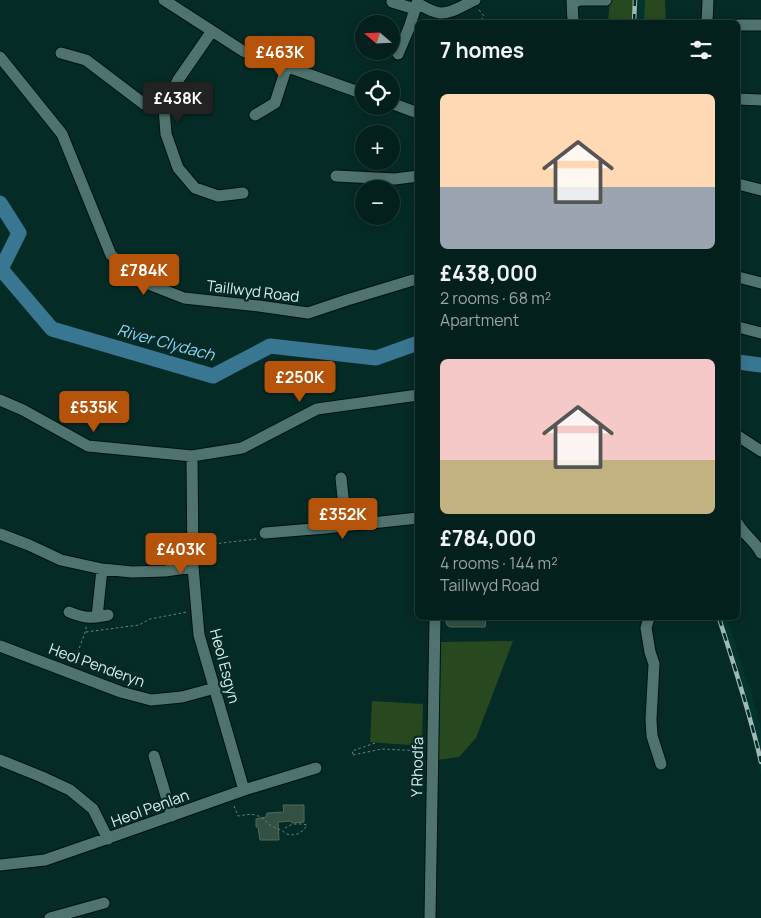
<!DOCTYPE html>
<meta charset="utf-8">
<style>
:root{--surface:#04201d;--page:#0d2826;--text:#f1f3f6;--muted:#97a3a4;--line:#253e3b;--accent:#b45309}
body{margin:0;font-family:Manrope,sans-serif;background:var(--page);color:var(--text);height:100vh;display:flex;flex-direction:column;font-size:19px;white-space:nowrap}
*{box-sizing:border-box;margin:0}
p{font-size:16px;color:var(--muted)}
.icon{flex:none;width:28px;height:28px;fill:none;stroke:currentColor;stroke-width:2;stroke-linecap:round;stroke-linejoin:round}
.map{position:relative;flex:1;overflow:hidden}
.panel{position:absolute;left:415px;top:20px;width:325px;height:600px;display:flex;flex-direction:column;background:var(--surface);border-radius:8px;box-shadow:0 2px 12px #0003,0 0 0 1px var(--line)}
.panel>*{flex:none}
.needle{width:32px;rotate:289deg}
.tools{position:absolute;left:355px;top:15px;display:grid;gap:10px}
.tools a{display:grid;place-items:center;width:45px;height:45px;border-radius:50%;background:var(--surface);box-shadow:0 2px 12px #0003,0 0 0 1px var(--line);font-size:25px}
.price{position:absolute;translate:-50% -42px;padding:0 11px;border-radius:5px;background:var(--accent);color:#fff;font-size:16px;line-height:32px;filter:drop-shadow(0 1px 2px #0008)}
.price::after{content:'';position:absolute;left:50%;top:30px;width:15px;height:11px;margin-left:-8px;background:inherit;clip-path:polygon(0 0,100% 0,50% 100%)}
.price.on{background:#222;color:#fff}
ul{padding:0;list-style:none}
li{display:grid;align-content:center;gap:10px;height:265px;padding:0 25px}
li span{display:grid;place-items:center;height:155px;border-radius:8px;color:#555}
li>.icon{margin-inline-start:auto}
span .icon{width:90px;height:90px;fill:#fffc;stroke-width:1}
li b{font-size:21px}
h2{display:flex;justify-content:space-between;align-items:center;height:60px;padding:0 25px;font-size:21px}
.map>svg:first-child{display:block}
.built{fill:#003530}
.green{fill:#284920}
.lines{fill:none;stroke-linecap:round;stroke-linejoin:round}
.river{stroke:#397692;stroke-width:15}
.building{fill:#335042;stroke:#4f6c5d}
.minor-casing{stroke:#001210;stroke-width:13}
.path{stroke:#678581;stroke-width:1;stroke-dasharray:2.5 2.5;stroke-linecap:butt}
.minor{stroke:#4f746f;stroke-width:11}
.rail-casing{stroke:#a0b9b5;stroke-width:4.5}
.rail{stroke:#052b27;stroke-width:2.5;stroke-dasharray:8;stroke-linecap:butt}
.labels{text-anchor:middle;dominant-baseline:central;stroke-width:4.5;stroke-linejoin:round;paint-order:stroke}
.street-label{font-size:15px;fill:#dcf0ec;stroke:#052b27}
.water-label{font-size:16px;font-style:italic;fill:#8ed5f7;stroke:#052b27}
</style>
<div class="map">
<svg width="761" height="918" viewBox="0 0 761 918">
<rect width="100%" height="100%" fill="#052b27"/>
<path class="built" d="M633,0H645L644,22H633Z
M716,618H727L757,713L761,730V776L747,716Z"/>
<path class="green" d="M610,0H633V22H608Z
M645,0H665L666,22H644Z
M513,641L476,738L459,757L437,760L441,642Z
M372,701L423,704L422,746L370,742Z"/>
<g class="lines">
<path class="river" d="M0,203L19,233L1,269L52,329L213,376L270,346L376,358L418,343
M738,362L761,365"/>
</g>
<path class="building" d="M445,618H486L485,627H450L447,625Z
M283,805H304V822L292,823L291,821L278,822L279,840H260L258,827H256V819L266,817L267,813L284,812Z"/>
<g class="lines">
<g class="minor-casing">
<path id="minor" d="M164,0L243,51L364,94
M572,0L573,22
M392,2L415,9
M417,3C424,7 432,12 440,13C452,14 465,4 475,0
M573,3L580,0H606
M707,22L708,0
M738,25H761
M212,31L178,80L164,107L166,134L178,168L195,188L218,196L243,193
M61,53L86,60L144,104L164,107
M398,54L409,28L418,0
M0,57L62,134L111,255L146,283L184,298L259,306L308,313L347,300L413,280H418
M738,99L761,100
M391,103L418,113
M255,115L275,103L287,66
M336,176L395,179L418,176
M738,184L761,190
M738,277L761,283
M738,327L761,333
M0,400L23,410L88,446L192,456L242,448L317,409L418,395
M738,436L761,451
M192,456L193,567L199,635L244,790
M341,478L346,526
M738,524C744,535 755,541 761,553
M265,533L325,528L418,518
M0,534L29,545L61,560L102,569L132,572L165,571L193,567
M69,612C86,619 92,618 108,615
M97,617L102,569
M649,618L646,628L650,652L654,664L651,720L652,736L661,764
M0,646L121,692L151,700L182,697L215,688
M154,756L172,816
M0,760L42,777L70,790L93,809L108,839
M0,865L45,860L94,843L244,790L316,768
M50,918L104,903
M430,918L435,618"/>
</g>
<path class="path" d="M479,10L484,16L481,20L482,22
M204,545L257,539
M86,632L139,625L150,619L187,612
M74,662L86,630V626
M353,754L352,751L375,743
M353,755L382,749L422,751
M234,806L238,816C245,815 251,813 258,816C263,817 266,822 270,825C274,828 277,828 281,830C283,831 285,833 287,834C296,837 303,832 307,825C298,823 290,823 283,830"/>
<use href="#minor" class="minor"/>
<g class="rail-casing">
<path id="rail" d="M634,22L635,0
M719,618C734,665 750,713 761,762"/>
</g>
<use href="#rail" class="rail"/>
</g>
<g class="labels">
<g class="street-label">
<text transform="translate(253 291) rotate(7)">Taillwyd Road</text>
<text transform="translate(97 665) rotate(20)">Heol Penderyn</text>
<text transform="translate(225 666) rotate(75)">Heol Esgyn</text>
<text transform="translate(417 767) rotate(-89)">Y Rhodfa</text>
<text transform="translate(150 808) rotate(-20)">Heol Penlan</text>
</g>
<g class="water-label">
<text transform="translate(166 342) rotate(15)">River Clydach</text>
</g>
</g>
</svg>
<div class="tools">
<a><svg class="needle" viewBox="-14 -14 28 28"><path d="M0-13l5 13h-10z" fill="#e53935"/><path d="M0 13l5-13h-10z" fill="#97a3a4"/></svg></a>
<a><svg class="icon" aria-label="locate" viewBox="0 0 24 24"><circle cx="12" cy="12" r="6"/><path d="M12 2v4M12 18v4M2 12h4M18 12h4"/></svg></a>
<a>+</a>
<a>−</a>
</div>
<b class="price" style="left:280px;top:78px">£463K</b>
<b class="price on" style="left:178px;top:124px">£438K</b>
<b class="price" style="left:144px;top:296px">£784K</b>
<b class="price" style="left:300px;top:403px">£250K</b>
<b class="price" style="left:94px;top:433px">£535K</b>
<b class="price" style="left:343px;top:540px">£352K</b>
<b class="price" style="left:181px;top:575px">£403K</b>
<section class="panel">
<h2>7 homes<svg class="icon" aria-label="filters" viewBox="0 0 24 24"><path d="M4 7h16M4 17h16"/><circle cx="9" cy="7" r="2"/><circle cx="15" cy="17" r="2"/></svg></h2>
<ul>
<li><span style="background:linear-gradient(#ffd9b3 60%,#9aa5b1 0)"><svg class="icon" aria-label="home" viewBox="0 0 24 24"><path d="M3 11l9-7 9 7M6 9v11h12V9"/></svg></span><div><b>£438,000</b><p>2 rooms · 68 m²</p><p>Apartment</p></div></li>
<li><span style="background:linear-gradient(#f6c9c9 65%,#c2b280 0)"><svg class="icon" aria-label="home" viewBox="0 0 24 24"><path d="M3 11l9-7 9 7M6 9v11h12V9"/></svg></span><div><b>£784,000</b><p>4 rooms · 144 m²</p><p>Taillwyd Road</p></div></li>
</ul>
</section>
</div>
